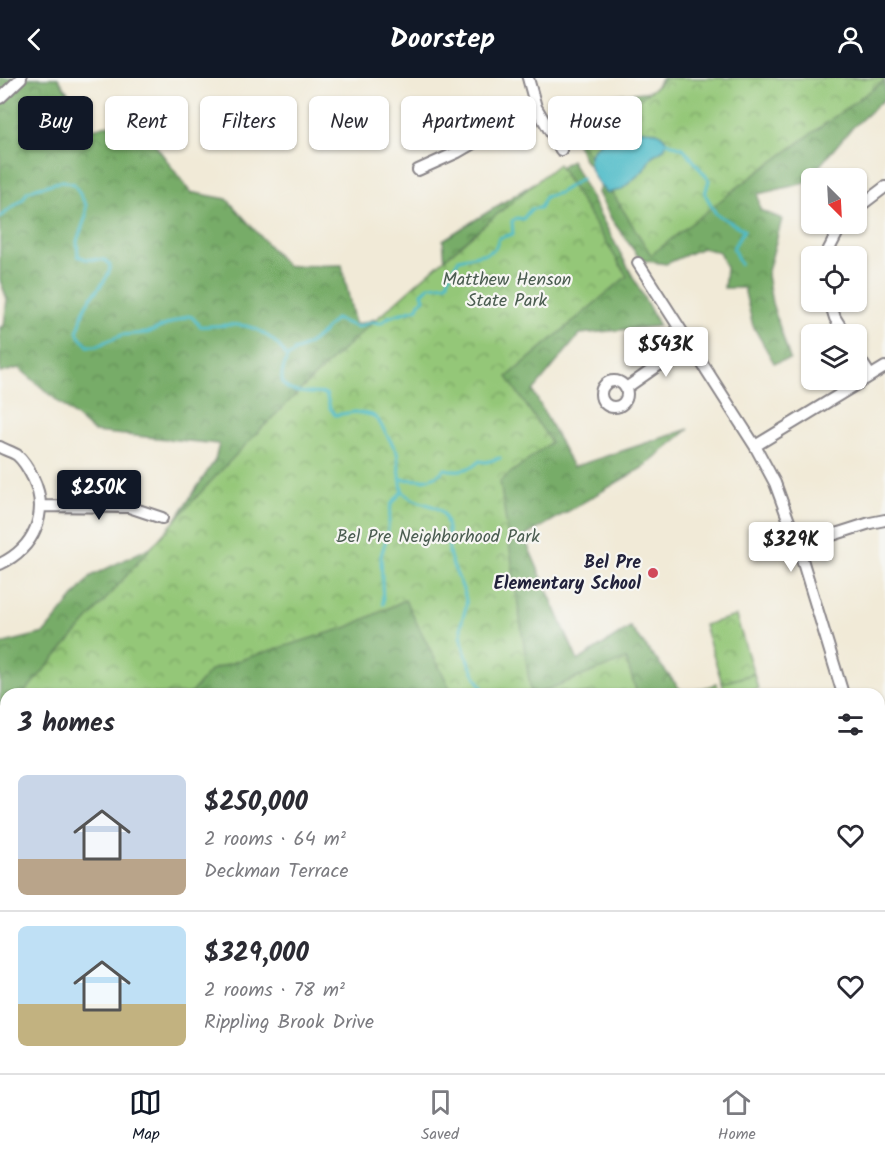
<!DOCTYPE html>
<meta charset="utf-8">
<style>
:root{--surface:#fff;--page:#f7f7f7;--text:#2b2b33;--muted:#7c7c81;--line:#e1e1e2;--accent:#111827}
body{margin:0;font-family:Kalam,sans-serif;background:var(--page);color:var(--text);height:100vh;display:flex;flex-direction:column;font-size:22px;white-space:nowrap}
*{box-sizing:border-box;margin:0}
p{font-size:20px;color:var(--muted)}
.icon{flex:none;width:33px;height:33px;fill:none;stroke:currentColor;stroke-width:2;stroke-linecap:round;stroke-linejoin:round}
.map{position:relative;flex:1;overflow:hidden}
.sheet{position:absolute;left:0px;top:610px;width:885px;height:386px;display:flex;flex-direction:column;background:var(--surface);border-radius:18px 18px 0 0;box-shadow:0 2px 4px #0004}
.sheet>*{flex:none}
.top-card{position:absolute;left:18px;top:18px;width:849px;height:54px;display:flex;gap:12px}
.needle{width:39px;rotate:156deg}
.buttons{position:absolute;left:801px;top:90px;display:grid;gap:12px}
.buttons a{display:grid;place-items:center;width:66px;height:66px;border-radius:9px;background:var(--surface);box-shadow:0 2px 4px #0004;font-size:30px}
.price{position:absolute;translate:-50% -51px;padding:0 14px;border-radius:6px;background:#fff;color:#222;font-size:20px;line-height:39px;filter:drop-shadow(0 2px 3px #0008)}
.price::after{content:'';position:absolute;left:50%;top:36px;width:18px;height:14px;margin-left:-9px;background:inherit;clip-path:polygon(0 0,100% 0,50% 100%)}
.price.on{background:var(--accent);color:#fff}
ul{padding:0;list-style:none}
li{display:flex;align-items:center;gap:18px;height:150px;padding:0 18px}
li+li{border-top:2px solid var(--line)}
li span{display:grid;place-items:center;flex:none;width:168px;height:120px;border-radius:9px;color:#555}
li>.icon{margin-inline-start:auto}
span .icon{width:72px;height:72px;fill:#fffc;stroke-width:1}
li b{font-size:26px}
h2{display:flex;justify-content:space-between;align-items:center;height:72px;padding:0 18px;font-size:26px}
.chip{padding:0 21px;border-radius:9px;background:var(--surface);box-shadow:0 2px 4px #0004;font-size:21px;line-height:54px}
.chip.on{background:var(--accent);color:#fff}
header{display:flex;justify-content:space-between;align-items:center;height:78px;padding:0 18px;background:var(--accent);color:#fff;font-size:27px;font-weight:700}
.tabs{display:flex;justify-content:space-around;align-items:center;height:84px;border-top:2px solid var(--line);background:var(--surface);font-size:16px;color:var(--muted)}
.tabs a{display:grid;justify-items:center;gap:3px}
.tabs .on{color:var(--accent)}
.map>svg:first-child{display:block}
.forest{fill:url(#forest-crowns);stroke:#4c6752;stroke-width:1.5}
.park{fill:url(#park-crowns);stroke:#5b745a;stroke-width:1.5}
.pitch{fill:#94c778;stroke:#5b745a;stroke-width:1.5}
.water{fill:#4ebbc8;stroke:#386e82;stroke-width:1.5}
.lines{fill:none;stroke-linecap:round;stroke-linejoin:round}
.stream{stroke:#4ebbc8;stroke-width:3}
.minor-casing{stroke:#8a8689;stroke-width:14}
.minor{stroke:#fff;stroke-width:10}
.poi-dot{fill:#d1495b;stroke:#f6f6f2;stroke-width:2}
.labels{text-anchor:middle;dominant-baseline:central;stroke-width:4.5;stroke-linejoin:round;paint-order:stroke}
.park-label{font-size:18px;fill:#4a5c50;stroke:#f6f6f2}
.poi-label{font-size:18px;font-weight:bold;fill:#22223b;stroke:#f6f6f2;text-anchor:end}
</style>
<header><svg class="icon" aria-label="back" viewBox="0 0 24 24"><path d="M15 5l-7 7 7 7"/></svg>Doorstep<svg class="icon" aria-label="person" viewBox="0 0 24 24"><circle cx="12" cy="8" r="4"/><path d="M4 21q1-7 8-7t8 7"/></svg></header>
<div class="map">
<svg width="885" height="995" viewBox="0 0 885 995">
<defs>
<pattern id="forest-crowns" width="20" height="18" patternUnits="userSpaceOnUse" patternTransform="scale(1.5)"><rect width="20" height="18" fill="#77ac68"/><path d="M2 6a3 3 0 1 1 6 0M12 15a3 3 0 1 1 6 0" fill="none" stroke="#618c57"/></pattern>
<pattern id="park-crowns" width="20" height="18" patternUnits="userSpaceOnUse" patternTransform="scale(1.5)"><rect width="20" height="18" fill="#94c778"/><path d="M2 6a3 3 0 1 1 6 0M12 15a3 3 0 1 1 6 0" fill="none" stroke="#78a164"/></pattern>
</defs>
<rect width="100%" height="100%" fill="#f6f6f2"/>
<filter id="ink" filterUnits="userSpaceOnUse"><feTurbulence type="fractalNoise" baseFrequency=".0167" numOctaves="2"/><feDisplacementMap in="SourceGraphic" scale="12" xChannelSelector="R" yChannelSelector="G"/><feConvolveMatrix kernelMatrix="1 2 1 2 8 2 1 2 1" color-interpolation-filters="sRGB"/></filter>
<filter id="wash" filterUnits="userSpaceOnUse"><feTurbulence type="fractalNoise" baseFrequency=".008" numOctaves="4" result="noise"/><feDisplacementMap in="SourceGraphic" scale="24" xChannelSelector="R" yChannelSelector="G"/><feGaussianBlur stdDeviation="1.35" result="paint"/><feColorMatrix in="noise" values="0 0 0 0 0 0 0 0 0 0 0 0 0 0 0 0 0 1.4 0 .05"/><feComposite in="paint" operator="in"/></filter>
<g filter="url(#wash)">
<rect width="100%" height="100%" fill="#f1ead7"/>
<path class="forest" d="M0,0H58L93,51L141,38L151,61L190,114L227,121L287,188L342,187L355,247L395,235L446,194L443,162L571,82L659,248L580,256L533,313L573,389L689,351L642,390L524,459L578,583L630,549L684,616H6V831L0,838V566L44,555L91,498L161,464L215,382L219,366L94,354L19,290L0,295V249L4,248L7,221L0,202Z
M662,0H885V20L850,52L805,105L758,116L760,132L782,141L767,197L772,225L790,281L774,285L753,248L744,210H724L726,190L719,174L702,170L666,186L641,182L612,142L598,115L600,107L607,115L590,78V89L585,83L562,33L569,22L652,13Z
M697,990H760L762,995H699Z"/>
<path class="park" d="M667,0H885V2L739,108L651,177L582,66Z
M558,86L627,198L507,299L551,364L500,403L531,616H453L405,522L348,549L249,579L211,592L190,616H23C102,527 179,434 263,349C356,255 456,169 558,86Z
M736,538L754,596L722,605L704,547Z
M626,581L637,616H536Z
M6,636V828L0,834V642Z"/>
<path class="pitch" d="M754,596L758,611L741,616H725L722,605Z
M717,606L720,616H687V615Z"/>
<path class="water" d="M636,52C650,52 660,51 667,64L664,71L652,78L643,93L621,112L607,115C570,78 596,59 636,52Z"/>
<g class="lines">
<path class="stream" d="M667,64L684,71L709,102L705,116L716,136L744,152L733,170L740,186
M0,139L23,121L27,114L36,110L63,103L74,106L86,127V138L77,163L78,178L86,181L105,182L110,187C110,203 91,215 85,230C81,237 82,245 77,253L79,258L88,268H96L122,257L147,255L188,238L192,239L200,248C213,249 226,246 239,247C258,248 278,263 287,279C286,285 282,291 282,298C280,319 314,314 326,316L330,330L335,337L355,334L372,337L378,342L397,374L402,412C413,428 438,424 444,437C450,448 448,462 449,474C452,491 463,505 466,522C468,531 461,539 461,549C461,575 473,595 486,616
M287,279L293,276L294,273C310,269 324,254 335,241L357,249L371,244L381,245L389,239L418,230L420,224L424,221L422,215L430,208L447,206L451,195L459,181L487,175L495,171L499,160L513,156L512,143L517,140L523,141L531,131L540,130L545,119L559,115L582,100
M400,401C420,402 430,405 445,391C456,394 472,392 479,383L486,384L500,380
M383,526L381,478L387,458L391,427L402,413
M729,990L731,995"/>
</g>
</g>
<g filter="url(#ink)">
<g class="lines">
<g class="minor-casing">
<path id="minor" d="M528,0L536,29L561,72
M0,20L21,0
M418,92L458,74L536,29
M856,131L885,109
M828,178V173L842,146
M638,185L755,368L775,405L798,468L843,616
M830,224L835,240L845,256
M856,275L870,297
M601 316a13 13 0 1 1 26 0a13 13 0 1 1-26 0Z
M626,310L689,266
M755,368L885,289
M0,369C5,372 12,374 17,377C24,383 29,392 33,400C50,435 34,470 0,486
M40,428L129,429L162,440
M798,468L870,445L885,442
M879,660L885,658
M879,731L885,750
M0,980L6,972
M133,990L135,995
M314,990L315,995
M489,990L492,995
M556,995L563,990"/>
</g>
<use href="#minor" class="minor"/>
</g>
</g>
<circle class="poi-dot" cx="653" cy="495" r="6"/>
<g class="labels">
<g class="park-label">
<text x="507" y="202">Matthew Henson<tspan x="507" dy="21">State Park</tspan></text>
<text x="438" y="459">Bel Pre Neighborhood Park</text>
</g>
<g class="poi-label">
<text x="641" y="485">Bel Pre<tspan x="641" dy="21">Elementary School</tspan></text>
</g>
</g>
</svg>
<div class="buttons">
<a><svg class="needle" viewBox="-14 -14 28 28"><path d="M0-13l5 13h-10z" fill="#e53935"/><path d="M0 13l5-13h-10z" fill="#7c7c81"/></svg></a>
<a><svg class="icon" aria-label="locate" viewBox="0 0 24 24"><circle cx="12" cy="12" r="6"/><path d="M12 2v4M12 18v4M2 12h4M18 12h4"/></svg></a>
<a><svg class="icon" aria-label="layers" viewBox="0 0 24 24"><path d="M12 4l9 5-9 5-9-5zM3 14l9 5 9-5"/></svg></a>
</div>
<b class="price" style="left:666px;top:300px">$543K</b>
<b class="price on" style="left:99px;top:443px">$250K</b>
<b class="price" style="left:791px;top:495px">$329K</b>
<div class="top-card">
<a class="chip on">Buy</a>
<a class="chip">Rent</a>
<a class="chip">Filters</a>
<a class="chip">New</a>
<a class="chip">Apartment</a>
<a class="chip">House</a>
</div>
<section class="sheet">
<h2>3 homes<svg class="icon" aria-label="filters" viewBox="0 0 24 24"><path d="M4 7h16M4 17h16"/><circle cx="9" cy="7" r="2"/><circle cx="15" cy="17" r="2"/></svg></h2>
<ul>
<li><span style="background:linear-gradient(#c9d6e8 70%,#b9a48a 0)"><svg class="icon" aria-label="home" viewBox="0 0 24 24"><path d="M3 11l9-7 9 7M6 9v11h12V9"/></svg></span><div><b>$250,000</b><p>2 rooms · 64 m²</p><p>Deckman Terrace</p></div><svg class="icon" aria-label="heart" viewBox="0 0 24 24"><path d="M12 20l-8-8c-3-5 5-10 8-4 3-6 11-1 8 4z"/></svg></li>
<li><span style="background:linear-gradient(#bfe0f5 65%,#c2b280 0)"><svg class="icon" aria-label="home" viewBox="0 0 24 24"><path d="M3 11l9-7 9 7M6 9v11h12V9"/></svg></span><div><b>$329,000</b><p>2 rooms · 78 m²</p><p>Rippling Brook Drive</p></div><svg class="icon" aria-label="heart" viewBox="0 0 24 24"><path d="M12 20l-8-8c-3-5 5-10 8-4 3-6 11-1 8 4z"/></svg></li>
</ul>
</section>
</div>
<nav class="tabs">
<a class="on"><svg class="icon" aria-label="map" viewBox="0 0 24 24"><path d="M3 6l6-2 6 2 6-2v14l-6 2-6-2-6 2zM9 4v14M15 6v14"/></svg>Map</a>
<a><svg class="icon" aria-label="saved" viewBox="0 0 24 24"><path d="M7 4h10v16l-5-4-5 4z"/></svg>Saved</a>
<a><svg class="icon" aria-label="home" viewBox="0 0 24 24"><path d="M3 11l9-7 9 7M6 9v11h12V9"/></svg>Home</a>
</nav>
